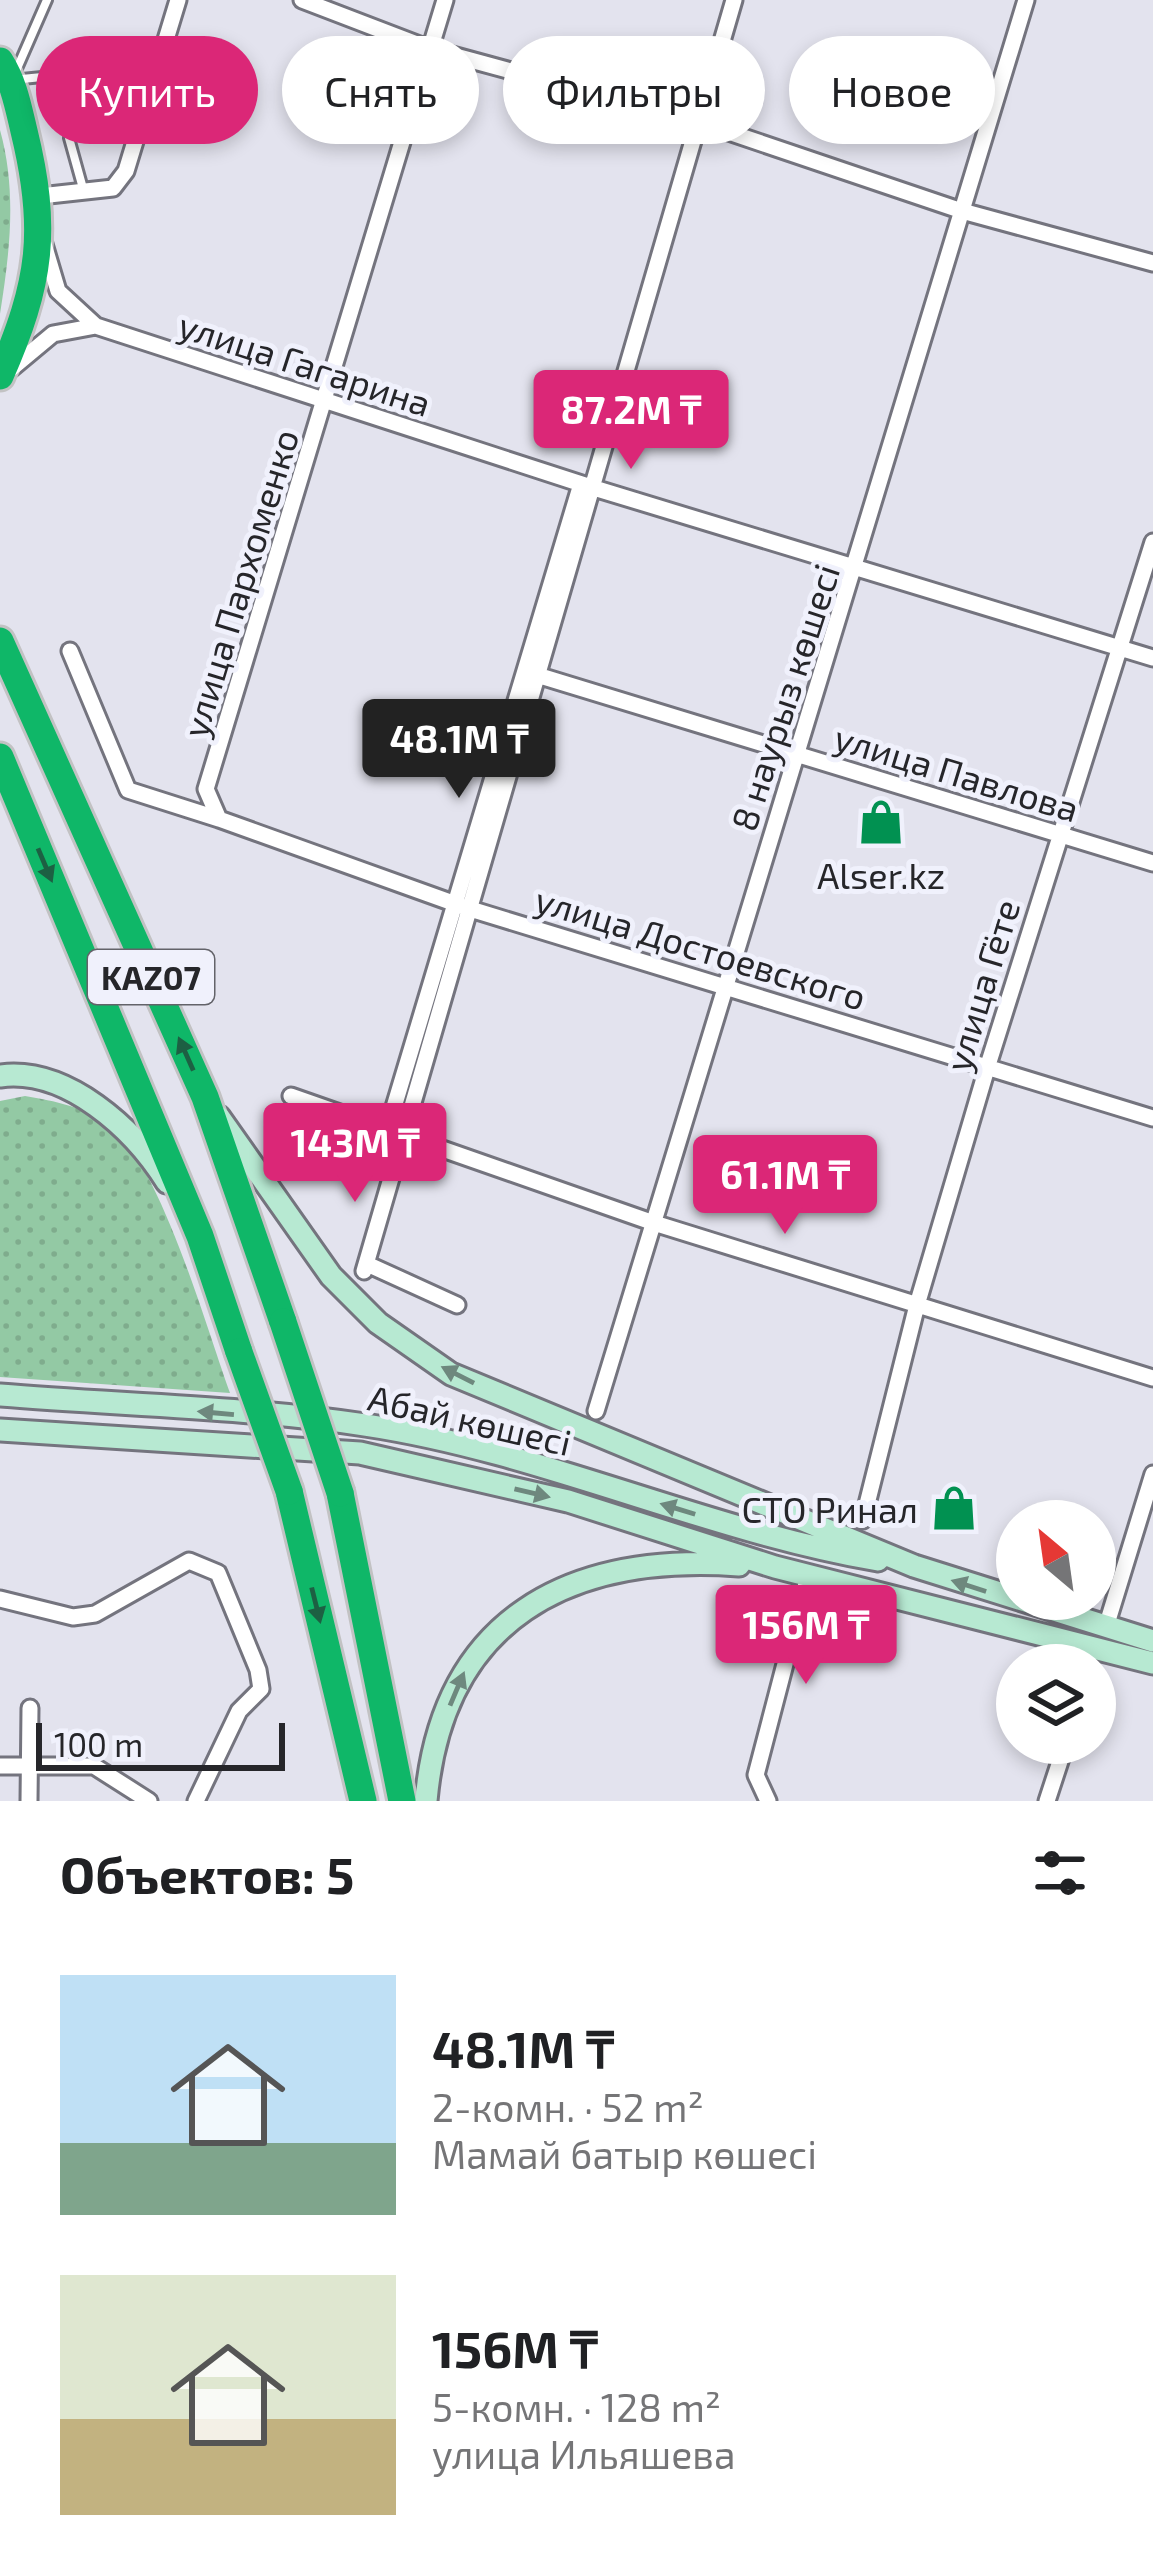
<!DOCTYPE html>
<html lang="ru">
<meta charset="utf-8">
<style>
:root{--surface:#fff;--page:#f6f6f6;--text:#202124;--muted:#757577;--accent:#db2777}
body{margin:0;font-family:"Exo 2",sans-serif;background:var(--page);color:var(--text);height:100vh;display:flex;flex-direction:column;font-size:45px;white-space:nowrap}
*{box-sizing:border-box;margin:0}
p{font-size:39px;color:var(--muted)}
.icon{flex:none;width:66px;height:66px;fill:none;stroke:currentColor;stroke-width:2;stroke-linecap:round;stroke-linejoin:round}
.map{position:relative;height:1801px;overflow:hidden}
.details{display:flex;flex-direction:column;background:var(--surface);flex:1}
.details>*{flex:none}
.top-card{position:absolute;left:36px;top:36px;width:1083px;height:108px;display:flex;gap:24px}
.needle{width:78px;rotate:331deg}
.tools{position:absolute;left:996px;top:1500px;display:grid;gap:24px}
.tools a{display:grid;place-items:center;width:120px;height:120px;border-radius:50%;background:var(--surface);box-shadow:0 6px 18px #0003;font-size:60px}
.scale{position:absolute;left:36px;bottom:30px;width:249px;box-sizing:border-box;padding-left:12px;border:6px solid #26262a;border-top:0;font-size:33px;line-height:42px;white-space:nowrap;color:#26262a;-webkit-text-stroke:9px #f0f1fc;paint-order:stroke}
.price{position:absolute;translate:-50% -102px;padding:0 27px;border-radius:12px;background:var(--accent);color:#fff;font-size:39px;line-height:78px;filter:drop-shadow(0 3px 6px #0008)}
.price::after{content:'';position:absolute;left:50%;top:72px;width:36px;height:27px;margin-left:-18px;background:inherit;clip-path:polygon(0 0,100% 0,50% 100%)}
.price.active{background:#222;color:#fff}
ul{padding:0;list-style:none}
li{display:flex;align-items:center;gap:36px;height:300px;padding:0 60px}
li span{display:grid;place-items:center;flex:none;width:336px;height:240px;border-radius:0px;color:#555}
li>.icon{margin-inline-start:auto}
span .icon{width:144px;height:144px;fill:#fffc;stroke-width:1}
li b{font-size:51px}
h2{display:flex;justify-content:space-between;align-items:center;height:144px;padding:0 60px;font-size:51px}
.chip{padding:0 42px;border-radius:54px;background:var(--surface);box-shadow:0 6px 18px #0003;font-size:42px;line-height:108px}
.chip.active{background:var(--accent);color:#fff}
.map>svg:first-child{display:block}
.grass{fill:url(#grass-dots)}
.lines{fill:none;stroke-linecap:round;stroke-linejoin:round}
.lane-casing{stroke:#74747e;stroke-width:14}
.street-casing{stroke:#74747e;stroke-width:21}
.secondary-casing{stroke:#74747e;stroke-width:27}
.highway-casing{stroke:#c2c2c3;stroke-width:33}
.lane{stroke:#fff;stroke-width:8}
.street{stroke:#fff;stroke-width:15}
.secondary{stroke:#b7e9d2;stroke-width:21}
.highway{stroke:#0fb768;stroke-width:27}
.highway-bridge-casing{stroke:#c2c2c3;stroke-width:33;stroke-linecap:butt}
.highway-bridge{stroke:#0fb768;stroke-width:27}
.oneway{fill:#1d6043}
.oneway2{fill:#6e887e}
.labels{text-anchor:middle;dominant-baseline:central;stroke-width:10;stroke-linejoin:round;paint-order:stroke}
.shield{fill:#f0f1fc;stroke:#636369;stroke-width:3}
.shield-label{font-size:33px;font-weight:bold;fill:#26262a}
.street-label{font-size:36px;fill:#26262a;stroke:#f0f1fc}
.poi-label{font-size:36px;fill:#26262a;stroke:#f0f1fc}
</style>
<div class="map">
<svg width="1153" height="1801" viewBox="0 0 1153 1801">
<defs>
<pattern id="grass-dots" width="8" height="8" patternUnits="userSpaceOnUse" patternTransform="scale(3)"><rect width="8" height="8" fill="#93c9a4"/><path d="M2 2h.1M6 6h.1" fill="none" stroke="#7fac8d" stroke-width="1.8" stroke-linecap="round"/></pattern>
</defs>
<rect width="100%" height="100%" fill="#e3e3ee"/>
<path class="grass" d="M0,130C17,191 10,251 0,314Z
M25,1096C55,1101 85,1107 110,1126C160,1163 207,1330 230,1393L0,1377V1101Z"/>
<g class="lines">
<g class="lane-casing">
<path id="lane" d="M47,0L12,80L42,77L59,101
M69,138L84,192"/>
</g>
<g class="street-casing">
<path id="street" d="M302,0L430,49L699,122L962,211L1153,263
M445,0L206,789L219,819L467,908L1153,1118
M40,196L113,188L126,171L178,0
M44,244L58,291L96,326L594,488L1153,658
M11,369L53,334L96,326
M70,651L128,790L219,819
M537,675L1153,863
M291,1096L654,1223L1153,1378
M391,1134L394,1107L581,484
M367,1264L457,1305
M364,1271L734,0
M596,1411C740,941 883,470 1026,0
M863,1520L917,1305L988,1065L1153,542
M0,1599L73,1617L95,1614L189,1561L218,1573L258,1670L261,1689L239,1711L196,1801
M1106,1627L1153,1474
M0,1766H94L149,1801
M29,1801L30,1708
M768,1801L756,1775L808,1576
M1047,1801L1066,1743"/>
</g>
<g class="secondary-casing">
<path id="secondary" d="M0,1076C67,1067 134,1129 167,1182
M219,1117L331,1276L378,1323L451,1374L914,1566L1153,1641
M0,1395C121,1405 245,1407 365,1425C540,1451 704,1530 878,1560
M0,1430L360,1453L568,1501L775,1567L1153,1663
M426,1801C442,1618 569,1553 739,1565"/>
</g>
<g class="highway-casing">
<path id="highway" d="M0,61C14,83 18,106 24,131C48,229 41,283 0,376
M0,641L205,1097L283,1322
M0,757L200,1236L239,1352
M289,1491L363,1801
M340,1493L402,1801"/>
</g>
<use href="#lane" class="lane"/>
<use href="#street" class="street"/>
<use href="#secondary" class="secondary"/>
<use href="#highway" class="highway"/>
<g class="highway-bridge-casing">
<path id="highway-bridge" d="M283,1322L340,1493
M239,1352L289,1491"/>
</g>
<use href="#highway-bridge" class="highway-bridge"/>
</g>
<defs><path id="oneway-solid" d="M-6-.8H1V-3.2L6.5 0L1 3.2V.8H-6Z" transform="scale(3)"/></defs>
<g class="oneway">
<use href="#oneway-solid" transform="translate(45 865) rotate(67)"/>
<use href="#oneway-solid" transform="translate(186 1054) rotate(-114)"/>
<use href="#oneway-solid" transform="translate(316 1605) rotate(76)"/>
</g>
<g class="oneway2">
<use href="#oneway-solid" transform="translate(458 1375) rotate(-153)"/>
<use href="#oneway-solid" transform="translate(216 1413) rotate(-175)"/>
<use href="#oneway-solid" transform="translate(532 1493) rotate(13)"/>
<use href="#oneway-solid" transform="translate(678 1509) rotate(-163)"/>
<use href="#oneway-solid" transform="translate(969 1586) rotate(-162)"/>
<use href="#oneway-solid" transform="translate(457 1689) rotate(-67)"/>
</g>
<defs>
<g id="shop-bare" transform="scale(3.6)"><path d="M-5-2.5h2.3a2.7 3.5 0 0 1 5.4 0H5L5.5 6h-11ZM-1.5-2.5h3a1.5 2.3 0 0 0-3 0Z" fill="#019151" stroke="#f0f1fc" stroke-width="2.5" paint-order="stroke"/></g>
</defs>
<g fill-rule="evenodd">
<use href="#shop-bare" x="881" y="822"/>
<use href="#shop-bare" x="954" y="1508"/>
</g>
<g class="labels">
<rect class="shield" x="88" y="950" width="126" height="54" rx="9"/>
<g class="shield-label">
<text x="151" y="977">KAZ07</text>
</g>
<g class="street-label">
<text transform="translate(305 363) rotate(18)">улица Гагарина</text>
<text transform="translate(239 583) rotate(-73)">улица Пархоменко</text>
<text transform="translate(784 697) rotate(-72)">8 наурыз көшесі</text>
<text transform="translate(957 772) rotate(17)">улица Павлова</text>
<text transform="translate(701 947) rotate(17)">улица Достоевского</text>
<text transform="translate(981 985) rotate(-73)">улица Гёте</text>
<text transform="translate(470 1419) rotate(13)">Абай көшесі</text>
</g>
<g class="poi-label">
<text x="881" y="874">Alser.kz</text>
<text x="918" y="1508" text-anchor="end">СТО Ринал</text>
</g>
</g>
</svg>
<div class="tools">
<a><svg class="needle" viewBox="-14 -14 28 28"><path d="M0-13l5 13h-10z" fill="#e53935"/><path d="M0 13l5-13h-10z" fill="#757577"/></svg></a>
<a><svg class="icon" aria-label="layers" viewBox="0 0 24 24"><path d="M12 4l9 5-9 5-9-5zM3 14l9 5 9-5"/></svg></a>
</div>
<div class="scale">100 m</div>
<b class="price" style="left:631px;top:472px">87.2M ₸</b>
<b class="price active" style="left:459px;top:801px">48.1M ₸</b>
<b class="price" style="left:355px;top:1205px">143M ₸</b>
<b class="price" style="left:785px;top:1237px">61.1M ₸</b>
<b class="price" style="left:806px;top:1687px">156M ₸</b>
<div class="top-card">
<a class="chip active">Купить</a>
<a class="chip">Снять</a>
<a class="chip">Фильтры</a>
<a class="chip">Новое</a>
</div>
</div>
<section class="details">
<h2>Объектов: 5<svg class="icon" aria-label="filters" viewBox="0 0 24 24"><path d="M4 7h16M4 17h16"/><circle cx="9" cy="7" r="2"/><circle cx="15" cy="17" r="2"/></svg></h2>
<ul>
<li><span style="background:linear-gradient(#bfe0f5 70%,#7fa58c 0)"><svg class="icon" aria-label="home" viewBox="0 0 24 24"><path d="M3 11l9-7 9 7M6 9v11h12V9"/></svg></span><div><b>48.1M ₸</b><p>2-комн. · 52 m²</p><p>Мамай батыр көшесі</p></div></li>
<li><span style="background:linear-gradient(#dfe7d0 60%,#c2b280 0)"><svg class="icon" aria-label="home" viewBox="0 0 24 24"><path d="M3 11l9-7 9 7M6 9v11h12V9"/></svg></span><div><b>156M ₸</b><p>5-комн. · 128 m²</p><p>улица Ильяшева</p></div></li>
</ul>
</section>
